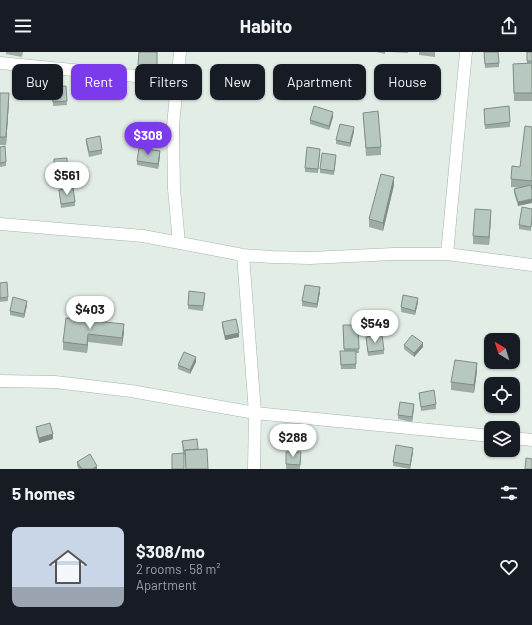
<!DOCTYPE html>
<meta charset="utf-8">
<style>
:root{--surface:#171b24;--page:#20242c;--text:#f1f3f6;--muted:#9ea1a6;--accent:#7c3aed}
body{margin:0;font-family:Barlow,sans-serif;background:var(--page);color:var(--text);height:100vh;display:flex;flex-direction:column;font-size:15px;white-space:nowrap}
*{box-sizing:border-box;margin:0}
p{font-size:13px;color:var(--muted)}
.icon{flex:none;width:22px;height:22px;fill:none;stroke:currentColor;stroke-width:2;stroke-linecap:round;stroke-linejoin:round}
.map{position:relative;height:417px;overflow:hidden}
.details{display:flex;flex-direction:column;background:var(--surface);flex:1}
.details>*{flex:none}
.guide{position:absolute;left:12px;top:12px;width:508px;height:36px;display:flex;gap:8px}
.needle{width:26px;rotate:322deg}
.fabs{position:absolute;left:484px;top:281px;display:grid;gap:8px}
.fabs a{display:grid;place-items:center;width:36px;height:36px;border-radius:8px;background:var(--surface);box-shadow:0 1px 3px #0004;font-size:20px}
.price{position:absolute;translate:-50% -34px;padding:0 9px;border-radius:14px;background:#fff;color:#222;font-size:13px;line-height:26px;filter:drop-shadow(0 1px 2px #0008)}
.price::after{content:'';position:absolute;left:50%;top:24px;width:12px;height:9px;margin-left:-6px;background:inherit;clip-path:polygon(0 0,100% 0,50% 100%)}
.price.active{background:var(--accent);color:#fff}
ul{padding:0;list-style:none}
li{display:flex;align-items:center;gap:12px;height:100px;padding:0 12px}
li span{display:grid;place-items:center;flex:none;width:112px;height:80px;border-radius:8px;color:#555}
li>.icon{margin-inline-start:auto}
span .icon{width:48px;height:48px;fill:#fffc;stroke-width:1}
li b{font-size:17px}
h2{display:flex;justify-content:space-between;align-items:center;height:48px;padding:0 12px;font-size:17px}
.chip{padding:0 14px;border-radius:8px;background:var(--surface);box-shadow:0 1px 3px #0004;font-size:14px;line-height:36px}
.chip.active{background:var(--accent);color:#fff}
header{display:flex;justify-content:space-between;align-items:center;height:52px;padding:0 12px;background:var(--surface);font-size:18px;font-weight:700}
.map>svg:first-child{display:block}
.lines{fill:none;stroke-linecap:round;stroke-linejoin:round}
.minor-casing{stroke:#a5b5ac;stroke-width:13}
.minor{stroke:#fff;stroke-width:12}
.wall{fill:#9daca4}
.shaded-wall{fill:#808c86}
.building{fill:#b7c8bf;stroke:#808c86}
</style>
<header><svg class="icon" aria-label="menu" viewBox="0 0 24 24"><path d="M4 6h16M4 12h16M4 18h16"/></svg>Habito<svg class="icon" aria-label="share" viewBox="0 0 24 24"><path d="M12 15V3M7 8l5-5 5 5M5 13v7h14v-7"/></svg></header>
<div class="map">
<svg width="532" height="417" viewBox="0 0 532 417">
<rect width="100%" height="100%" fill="#e2ede6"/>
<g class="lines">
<g class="minor-casing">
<path id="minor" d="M0,11L177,28
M0,172L143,184L243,203L272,205L310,206L393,202H447L532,213
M179,191L174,137L173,74L180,0
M447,202L466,0
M243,203L255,361L254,417
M0,329L55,330L131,339L255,361L491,384
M513,386L532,388"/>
</g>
<use href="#minor" class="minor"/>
</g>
<path class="wall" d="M6,0H23L22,5L6,2Z
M157,0V17H138V13Z
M376,0H385V2Z
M391,0H408V1Z
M419,0H435V5L419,3Z
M484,0L499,11V15L485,16Z
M527,0H532V49H514L513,12L527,11Z
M411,29L410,42L383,39V35Z
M66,34L67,53L53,54L52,35Z
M0,41L9,49L6,93H0Z
M484,57L510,70V75L485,77Z
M363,61L381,95V103L366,104Z
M333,65L329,78L310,72V68Z
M532,75V137L518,154L514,141V137L521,136L511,135V127L520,115Z
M354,80L350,95L336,92V88Z
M159,83L152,96L139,90V86Z
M86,87L102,98V102L89,105L86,91Z
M0,95L6,110V114L0,115Z
M320,101L318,121L305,120V116Z
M160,104L158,117L137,113V109Z
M54,107L67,119V124H54Z
M336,107L334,123L320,121V117Z
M394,133L383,179L369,175V167Z
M59,138L75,150V154L61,156Z
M532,157L531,179L519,177V173Z
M491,166L489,193L473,192V184Z
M0,231L8,245V249L0,250Z
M320,240L317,256L302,254V249Z
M205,245L203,259L188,257V253Z
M418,250L415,263L401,260V255Z
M27,253L24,266L10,263V259Z
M222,270L239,285L225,288L222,274Z
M124,272V280L122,294L88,290L87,301L63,298V290Z
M343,273H358L359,301H356V317H341L340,299H344Z
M366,285L384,298V302L368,304Z
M404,293L423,295L414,305L404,297Z
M196,310L190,322L178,317V313Z
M477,319L474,341L451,338V330Z
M419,341L436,352V357L421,359Z
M414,356L412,370L398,367V363Z
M36,375L53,387L39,391L36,379Z
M182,389L198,397L208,417H186L185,403H184L183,401Z
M286,400H301L300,417H286Z
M413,400L410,417L393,414V410Z
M77,410L97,417H79L77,414Z"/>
<path class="shaded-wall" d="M9,41V49L6,93V85Z
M333,60V65L329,78V74Z
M354,75V80L350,95V91Z
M159,79V83L152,96V92Z
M160,99V104L158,117V112Z
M394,125V133L383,179V171Z
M532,147V151L518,154V150Z
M491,158V166L489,193V185Z
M320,235V240L317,256V252Z
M418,246V250L415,263V259Z
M27,249V253L24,266V262Z
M124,272V280L122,294V286Z
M239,281V285L225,288V284Z
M88,282V290L87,301V293Z
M423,291V295L414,305V301Z
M196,305V310L190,322V318Z
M477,311V319L474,341V333Z
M414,352V356L412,370V365Z
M53,382V387L39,391V386Z
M413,396V400L410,417V413Z
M97,414V417H92Z"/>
<path class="building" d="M139,0H157V13H138Z
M484,0H498L499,11L485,12Z
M527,0H532V9H527Z
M532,11V41H514L513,12Z
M385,22L411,25L410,38L383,35Z
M66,34L67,49L53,50L52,35Z
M0,41H9L6,85H0Z
M314,54L333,60L329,74L310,68Z
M509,54L510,70L485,73L484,57Z
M378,59L381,95L366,96L363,61Z
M146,72L159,79L152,92L139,86Z
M340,72L354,75L350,91L336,88Z
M525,74L532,75V129L511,127L512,114L520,115Z
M100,84L102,98L89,100L86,87Z
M5,94L6,110L0,111V95Z
M307,95L320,97L318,117L305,116Z
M139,96L160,99L158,112L137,109Z
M322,101L336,103L334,119L320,117Z
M67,106V119L54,120V107Z
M381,122L394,125L383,171L369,167Z
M531,133L532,138V147L518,150L514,137Z
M73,136L75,150L61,152L59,138Z
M522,155L532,157V167L531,175L519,173Z
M475,157L491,158L489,185L473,184Z
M7,230L8,245L0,246V231Z
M305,233L320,235L317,252L302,249Z
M189,239L205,241L203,254L188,253Z
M403,243L418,246L415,259L401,255Z
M13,245L27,249L24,262L10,259Z
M66,266L124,272L122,286L88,282L87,293L63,290Z
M236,267L239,281L225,284L222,270Z
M343,273H358L359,297H344Z
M382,283L384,298L368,300L366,285Z
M412,283L423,291L414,301L404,293Z
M340,299H356V312L341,313Z
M184,300L196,305L190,318L178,313Z
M455,308L477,311L474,333L451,330Z
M434,338L436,352L421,355L419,341Z
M400,350L414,352L412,365L398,363Z
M50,371L53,382L39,386L36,375Z
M197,387L198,397L185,398V399H184L182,389Z
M396,393L413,396L410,413L393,410Z
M207,397L208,417H186L185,398Z
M286,400H301L300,413L286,412Z
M184,401V417H172V402Z
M90,402L97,414L92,417H82L77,410Z
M526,406L532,407V417H525Z"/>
</svg>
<div class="fabs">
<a><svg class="needle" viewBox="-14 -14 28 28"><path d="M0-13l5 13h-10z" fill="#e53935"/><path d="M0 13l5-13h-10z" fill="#9ea1a6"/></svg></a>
<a><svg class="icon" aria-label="locate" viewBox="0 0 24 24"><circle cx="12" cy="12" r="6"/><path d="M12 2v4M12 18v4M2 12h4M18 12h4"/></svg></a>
<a><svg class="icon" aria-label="layers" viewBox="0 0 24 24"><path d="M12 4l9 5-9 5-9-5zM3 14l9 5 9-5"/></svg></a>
</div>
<b class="price active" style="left:148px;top:104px">$308</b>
<b class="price" style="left:67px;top:144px">$561</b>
<b class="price" style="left:90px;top:278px">$403</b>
<b class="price" style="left:375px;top:292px">$549</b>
<b class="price" style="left:293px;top:406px">$288</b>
<div class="guide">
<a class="chip">Buy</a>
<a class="chip active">Rent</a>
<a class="chip">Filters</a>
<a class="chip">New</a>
<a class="chip">Apartment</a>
<a class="chip">House</a>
</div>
</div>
<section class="details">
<h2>5 homes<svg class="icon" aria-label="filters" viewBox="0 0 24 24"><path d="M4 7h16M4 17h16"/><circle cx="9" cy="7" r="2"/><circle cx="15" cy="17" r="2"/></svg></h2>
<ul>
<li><span style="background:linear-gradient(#c9d6e8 75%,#9aa5b1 0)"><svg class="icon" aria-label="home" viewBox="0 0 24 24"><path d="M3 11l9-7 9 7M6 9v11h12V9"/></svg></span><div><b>$308/mo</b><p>2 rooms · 58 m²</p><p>Apartment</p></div><svg class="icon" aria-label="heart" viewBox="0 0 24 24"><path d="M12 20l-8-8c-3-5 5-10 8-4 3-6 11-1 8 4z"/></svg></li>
</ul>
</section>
